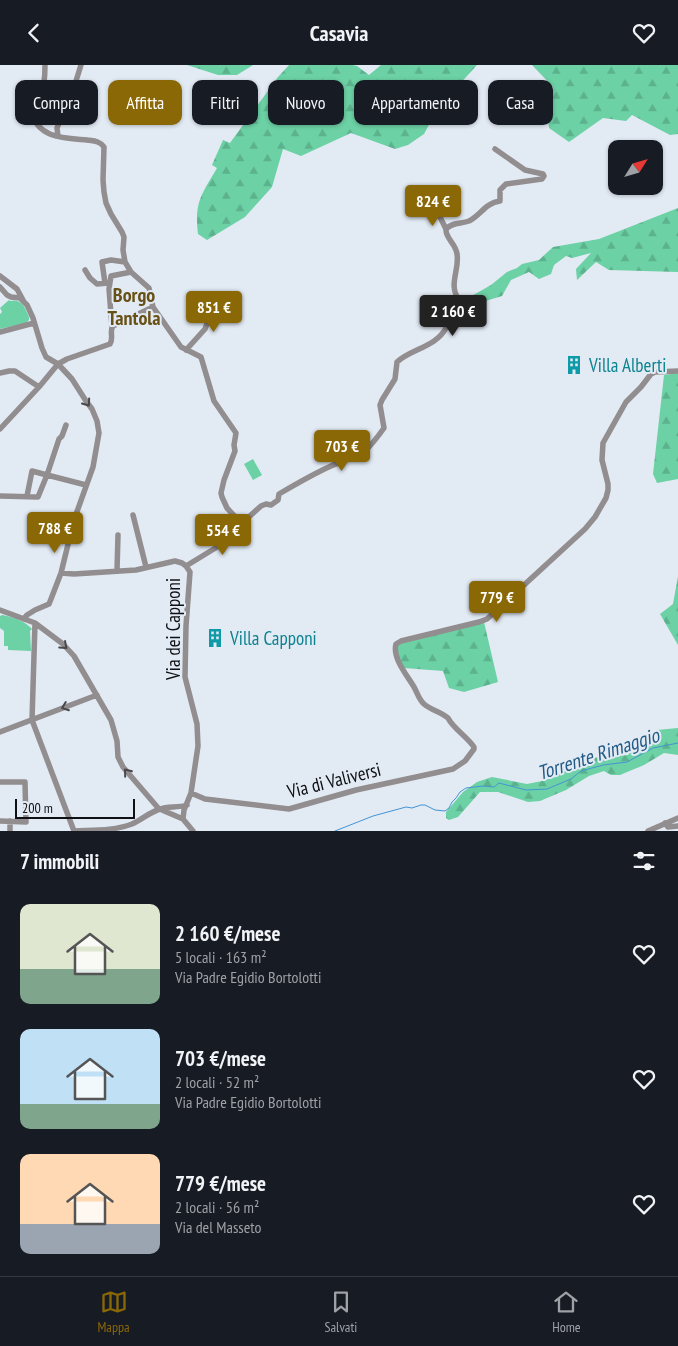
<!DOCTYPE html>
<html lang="it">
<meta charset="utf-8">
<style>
:root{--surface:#171b24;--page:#242831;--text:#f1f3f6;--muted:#9ea1a6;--line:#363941;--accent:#8a6806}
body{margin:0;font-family:"PT Sans Narrow",sans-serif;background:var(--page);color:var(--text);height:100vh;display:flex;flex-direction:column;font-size:19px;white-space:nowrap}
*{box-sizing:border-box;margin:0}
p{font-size:16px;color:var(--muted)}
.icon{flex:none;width:28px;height:28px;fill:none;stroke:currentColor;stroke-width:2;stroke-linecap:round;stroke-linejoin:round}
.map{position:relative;height:766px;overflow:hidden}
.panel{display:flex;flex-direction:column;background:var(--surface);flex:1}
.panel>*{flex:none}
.hud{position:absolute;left:15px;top:15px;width:649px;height:45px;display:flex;gap:10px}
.needle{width:32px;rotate:53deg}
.tools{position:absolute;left:608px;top:75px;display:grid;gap:10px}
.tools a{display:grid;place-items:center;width:55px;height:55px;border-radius:10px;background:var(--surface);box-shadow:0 1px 4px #0004;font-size:25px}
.scale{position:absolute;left:15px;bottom:12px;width:120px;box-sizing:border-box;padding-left:5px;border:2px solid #0e1013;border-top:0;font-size:14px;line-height:18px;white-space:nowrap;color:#0e1013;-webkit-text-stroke:4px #e2eaf4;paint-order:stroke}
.price{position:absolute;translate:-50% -42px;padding:0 11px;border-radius:5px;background:var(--accent);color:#fff;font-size:16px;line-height:32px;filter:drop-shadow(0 1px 2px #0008)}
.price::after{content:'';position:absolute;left:50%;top:30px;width:15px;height:11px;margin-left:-8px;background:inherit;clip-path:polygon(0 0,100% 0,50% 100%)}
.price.active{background:#222;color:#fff}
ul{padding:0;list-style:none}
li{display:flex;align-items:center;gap:15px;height:125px;padding:0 20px}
li span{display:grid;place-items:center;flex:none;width:140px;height:100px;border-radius:10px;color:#555}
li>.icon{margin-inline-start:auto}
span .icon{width:60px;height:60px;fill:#fffc;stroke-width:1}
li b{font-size:21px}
h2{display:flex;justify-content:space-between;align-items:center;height:60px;padding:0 20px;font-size:21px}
.chip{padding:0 18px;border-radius:10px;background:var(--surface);box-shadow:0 1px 4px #0004;font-size:18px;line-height:45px}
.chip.active{background:var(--accent);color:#fff}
header{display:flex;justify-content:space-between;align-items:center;height:65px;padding:0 20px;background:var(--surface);font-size:22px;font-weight:700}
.tabs{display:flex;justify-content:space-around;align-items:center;height:70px;border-top:1px solid var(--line);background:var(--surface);font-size:14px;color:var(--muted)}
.tabs a{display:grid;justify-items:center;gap:2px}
.tabs .active{color:var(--accent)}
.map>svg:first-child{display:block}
.forest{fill:url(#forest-firs)}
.park{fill:#6cd1a5}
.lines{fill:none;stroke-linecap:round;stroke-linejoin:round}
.stream{stroke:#4494d4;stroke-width:1}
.minor{stroke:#928d8f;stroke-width:5.5}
.oneway{stroke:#49484b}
.labels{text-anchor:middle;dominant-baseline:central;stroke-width:4;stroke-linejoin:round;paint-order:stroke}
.culture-label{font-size:19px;fill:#0d838f;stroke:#e2eaf4;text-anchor:start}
.street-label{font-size:19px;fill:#0e1013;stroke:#e2eaf4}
.neighbourhood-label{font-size:20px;font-weight:bold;fill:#685116;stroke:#e2eaf4}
.water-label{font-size:20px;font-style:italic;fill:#225a86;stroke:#e2eaf4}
</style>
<header><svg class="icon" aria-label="back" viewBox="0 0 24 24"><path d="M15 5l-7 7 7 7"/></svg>Casavia<svg class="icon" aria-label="heart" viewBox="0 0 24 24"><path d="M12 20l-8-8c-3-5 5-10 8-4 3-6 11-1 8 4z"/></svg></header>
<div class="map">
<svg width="678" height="766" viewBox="0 0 678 766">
<defs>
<pattern id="forest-firs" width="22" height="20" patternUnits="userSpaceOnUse" patternTransform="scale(1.25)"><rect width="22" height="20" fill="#6cd1a5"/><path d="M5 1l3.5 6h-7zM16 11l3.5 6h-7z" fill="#5cb28d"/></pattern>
</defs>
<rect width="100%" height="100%" fill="#e2eaf4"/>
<path class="forest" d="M187,0H253L237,10H218Z
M289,0H353L357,1L369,10L381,0H477L438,43L424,69L408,80L395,84L351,68L301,91L283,84L272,122L245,152L207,175L198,169C194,137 202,129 217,103L212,100L223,75L230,78L278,12Z
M532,0H678V69L670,70L632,50L626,56L603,53L569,77L549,63L546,39L553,22Z
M678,143V207L609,205L596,197L577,215L576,204L591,188L572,193L566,191L554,200L551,209L539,214L529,207L511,215L502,231L466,242L463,236L491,220L507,207L517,203L522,199L539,195L553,182L599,174Z
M678,308V414L657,418L653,409L664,310Z
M678,511V580L660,549L673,539Z
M484,557L498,617L464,627L449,623L443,606L404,603L396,586L397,581L402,577Z
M678,663V690L664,688L644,700L620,710H611L604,706L589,711L566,725L540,736L528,737L498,727H480L458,752L449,755L446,753V747L463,727L477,717L492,712L527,719L542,716L555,712L578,697L591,693L628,690L633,684L644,678L657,665Z"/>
<path class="park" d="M9,235L10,236C22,233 25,243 29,252V255L26,258L0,264V249L2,247L0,243Z
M253,394L262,410L253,415L244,399Z
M2,550C13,552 25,556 32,564L30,566L31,586L8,585V581H4V566L0,563V551Z"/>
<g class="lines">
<path class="stream" d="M335,766L373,751L406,742L412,743L421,740H425L435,745L445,746L449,743L452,737L456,733L460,727L466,723L483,721L494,722L499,718L526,725L547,724L571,714L581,706L603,700L627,697L653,683L678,678"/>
<path class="minor" d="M45,0C45,8 45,20 41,27C37,34 29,38 31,47C39,74 64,73 87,75C94,76 100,76 104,82L103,115L104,127L106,138L111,149L122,167L124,172L123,185L125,197L131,207L149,223L153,242L181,282L201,292L214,336L236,368L234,380L235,386L224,415L221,428L222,432L227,443L241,458
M58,71L57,63L76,16L81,0
M437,146L446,164
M446,164C452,157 461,159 469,156C481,150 485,138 500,136V125L506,119L542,114L544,111L543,109L525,105L495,84
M85,205L90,213L97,219L108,218
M0,211L17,224L23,235
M105,218L102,197L111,195L125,197
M0,222L7,230L11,232L20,233L27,240L33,253L42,283L46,292L58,299L72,314L86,336L92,344L97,356L99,368L93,402L74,455L61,508L51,534L49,539L35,545L27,550L24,554
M112,262L109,224L111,211L131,207
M0,267L34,258
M186,285L205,264L210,250L225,235
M0,308L9,306H15L39,322
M66,360L62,371L59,374L47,410L86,420
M0,364L39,322L58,299L67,294L110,279C114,273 109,266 113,261L153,242
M0,431L38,432L47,410L32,406L27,431
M133,450L146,502
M186,501L222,479L233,466L261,441L266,439L271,440L278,435L279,429C296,419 313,409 331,401C343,395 357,393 367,384C373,378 379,370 384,363L380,340L382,335L395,314L397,297C411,284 436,282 446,263C449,259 448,253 449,248L460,238V236C447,221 460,205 457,189C456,179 445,173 446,164
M186,501L190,507L186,561L185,612L197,659L198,681L191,728L184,745L183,754L193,766
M117,506L118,470
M61,508L74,509L136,505L175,496L182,498L186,501
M0,545L35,558L63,579L74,591L111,655L117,676L118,692L123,702L159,744
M35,558L32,655L74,766
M0,667L97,630
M0,717H25L26,757L0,756
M191,728L205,734L289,744L356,725L453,704L465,696L474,684V682C466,671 453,663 448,653C441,647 431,645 424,639C419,635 417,627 414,622C407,610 392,593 396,579L401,576L479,557L487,554L585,464L595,452L606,433L608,425V419L602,395L603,378L626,337L641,322L651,309L655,307L678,306
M162,745L183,754
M665,758L668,762L678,761
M10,766V756
M74,766C93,765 114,766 132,759C141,755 150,747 160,744C168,741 178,743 187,740
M648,766L678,753"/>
</g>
<defs><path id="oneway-chevron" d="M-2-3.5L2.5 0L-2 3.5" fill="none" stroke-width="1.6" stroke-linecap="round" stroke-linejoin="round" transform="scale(1.25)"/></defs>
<g class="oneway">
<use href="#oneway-chevron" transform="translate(87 338) rotate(55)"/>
<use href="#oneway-chevron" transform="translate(64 581) rotate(42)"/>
<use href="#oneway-chevron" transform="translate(65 642) rotate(159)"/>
<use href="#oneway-chevron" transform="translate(127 707) rotate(-129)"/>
</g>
<defs>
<g id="building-bare" transform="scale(1.5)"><path d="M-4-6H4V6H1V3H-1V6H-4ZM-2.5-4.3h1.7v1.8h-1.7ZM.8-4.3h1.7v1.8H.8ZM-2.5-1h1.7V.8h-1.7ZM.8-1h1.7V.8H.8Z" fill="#0f9aa8" stroke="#e2eaf4" stroke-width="2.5" paint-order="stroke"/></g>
</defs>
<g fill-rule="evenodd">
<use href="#building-bare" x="574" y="300"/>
<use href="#building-bare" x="215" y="573"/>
</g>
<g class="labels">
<g class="culture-label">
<text x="589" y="300">Villa Alberti</text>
<text x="230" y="573">Villa Capponi</text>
</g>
<g class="street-label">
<text transform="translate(173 564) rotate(-90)">Via dei Capponi</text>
<text transform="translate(334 715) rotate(-14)">Via di Valiversi</text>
</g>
<g class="neighbourhood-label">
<text x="134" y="230">Borgo<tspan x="134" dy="23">Tantola</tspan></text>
</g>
<g class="water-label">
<text transform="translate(598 689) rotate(-18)">Torrente Rimaggio</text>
</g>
</g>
</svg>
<div class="tools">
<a><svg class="needle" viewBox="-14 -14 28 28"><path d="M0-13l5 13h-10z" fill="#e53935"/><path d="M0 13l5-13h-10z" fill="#9ea1a6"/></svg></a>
</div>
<div class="scale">200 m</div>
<b class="price" style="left:433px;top:162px">824 €</b>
<b class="price" style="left:214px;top:268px">851 €</b>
<b class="price active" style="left:453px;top:272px">2 160 €</b>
<b class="price" style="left:342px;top:407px">703 €</b>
<b class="price" style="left:55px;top:489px">788 €</b>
<b class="price" style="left:223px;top:491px">554 €</b>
<b class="price" style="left:497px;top:558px">779 €</b>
<div class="hud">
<a class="chip">Compra</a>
<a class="chip active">Affitta</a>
<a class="chip">Filtri</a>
<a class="chip">Nuovo</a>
<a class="chip">Appartamento</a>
<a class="chip">Casa</a>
</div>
</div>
<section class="panel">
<h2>7 immobili<svg class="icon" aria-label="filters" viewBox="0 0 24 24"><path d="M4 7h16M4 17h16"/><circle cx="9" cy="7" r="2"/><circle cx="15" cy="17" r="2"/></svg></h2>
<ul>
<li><span style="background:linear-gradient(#dfe7d0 65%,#7fa58c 0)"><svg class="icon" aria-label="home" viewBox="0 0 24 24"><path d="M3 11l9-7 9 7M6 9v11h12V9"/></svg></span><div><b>2 160 €/mese</b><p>5 locali · 163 m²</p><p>Via Padre Egidio Bortolotti</p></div><svg class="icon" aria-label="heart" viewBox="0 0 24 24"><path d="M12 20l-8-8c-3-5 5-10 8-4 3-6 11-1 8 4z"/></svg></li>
<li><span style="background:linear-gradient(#bfe0f5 75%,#7fa58c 0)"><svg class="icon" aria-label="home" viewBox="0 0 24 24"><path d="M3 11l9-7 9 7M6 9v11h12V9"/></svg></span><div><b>703 €/mese</b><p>2 locali · 52 m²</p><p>Via Padre Egidio Bortolotti</p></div><svg class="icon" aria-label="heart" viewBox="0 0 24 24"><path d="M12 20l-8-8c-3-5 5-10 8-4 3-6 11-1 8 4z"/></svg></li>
<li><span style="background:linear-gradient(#ffd9b3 70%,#9aa5b1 0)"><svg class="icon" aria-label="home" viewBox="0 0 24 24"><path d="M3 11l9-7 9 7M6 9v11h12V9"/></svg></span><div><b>779 €/mese</b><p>2 locali · 56 m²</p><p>Via del Masseto</p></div><svg class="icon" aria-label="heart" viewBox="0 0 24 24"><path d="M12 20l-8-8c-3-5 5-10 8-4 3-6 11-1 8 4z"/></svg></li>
</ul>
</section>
<nav class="tabs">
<a class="active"><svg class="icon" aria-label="map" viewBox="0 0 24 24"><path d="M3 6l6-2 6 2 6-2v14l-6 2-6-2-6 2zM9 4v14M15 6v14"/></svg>Mappa</a>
<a><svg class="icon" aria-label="saved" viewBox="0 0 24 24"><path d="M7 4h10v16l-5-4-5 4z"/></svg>Salvati</a>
<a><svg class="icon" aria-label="home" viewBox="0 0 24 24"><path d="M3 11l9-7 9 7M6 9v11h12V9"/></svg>Home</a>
</nav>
